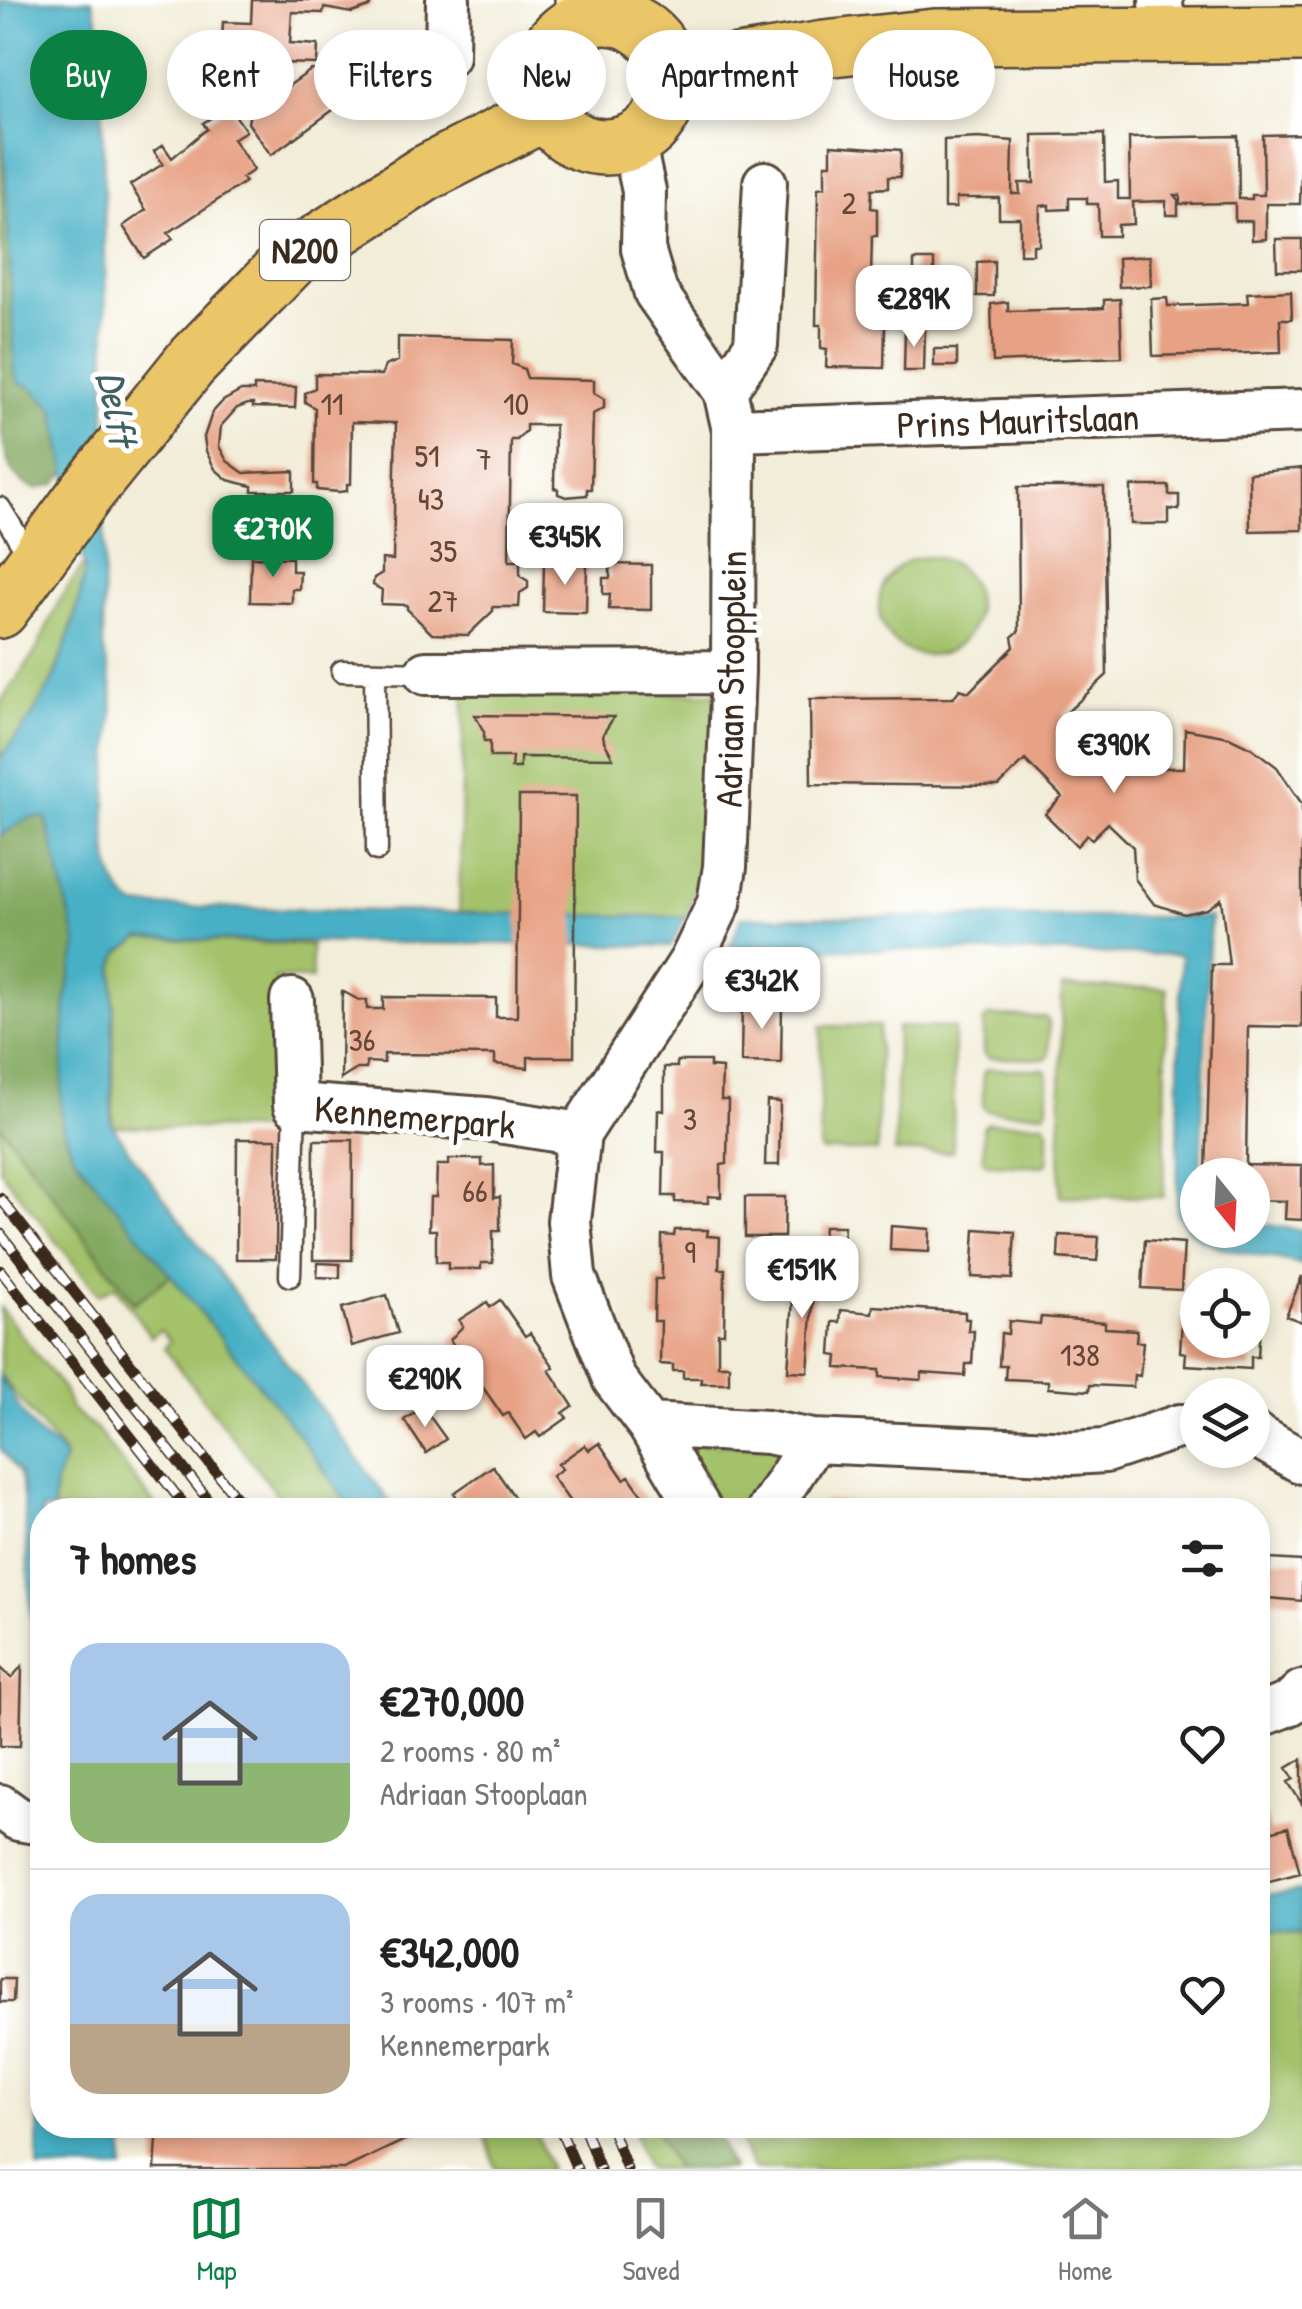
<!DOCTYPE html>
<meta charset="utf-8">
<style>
:root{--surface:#fff;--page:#f2f2f2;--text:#222;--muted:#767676;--line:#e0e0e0;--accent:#0b8043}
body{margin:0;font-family:"Patrick Hand",sans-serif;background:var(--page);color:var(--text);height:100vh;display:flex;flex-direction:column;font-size:38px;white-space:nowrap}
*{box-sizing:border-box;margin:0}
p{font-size:32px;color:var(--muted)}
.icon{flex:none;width:55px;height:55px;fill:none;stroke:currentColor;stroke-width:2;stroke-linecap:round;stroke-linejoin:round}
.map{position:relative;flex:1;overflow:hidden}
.details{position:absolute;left:30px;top:1498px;width:1240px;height:640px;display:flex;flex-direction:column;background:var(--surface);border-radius:40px;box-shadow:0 5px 15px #0003}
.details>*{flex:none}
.hud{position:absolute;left:30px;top:30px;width:1242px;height:90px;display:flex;gap:20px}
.needle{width:65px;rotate:162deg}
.buttons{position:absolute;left:1180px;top:1158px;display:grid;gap:20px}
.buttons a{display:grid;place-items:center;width:90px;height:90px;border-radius:50%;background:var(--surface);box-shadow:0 5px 15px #0003;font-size:50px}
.price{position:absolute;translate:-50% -85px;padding:0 22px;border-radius:20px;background:#fff;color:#222;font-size:32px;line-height:65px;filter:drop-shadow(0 2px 5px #0008)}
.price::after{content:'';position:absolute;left:50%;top:60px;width:30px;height:22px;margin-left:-15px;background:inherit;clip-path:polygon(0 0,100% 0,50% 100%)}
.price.on{background:var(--accent);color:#fff}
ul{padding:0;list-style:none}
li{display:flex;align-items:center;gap:30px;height:250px;padding:0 40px}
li+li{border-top:2px solid var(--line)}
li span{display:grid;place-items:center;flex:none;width:280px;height:200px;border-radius:30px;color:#555}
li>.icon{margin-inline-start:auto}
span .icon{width:120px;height:120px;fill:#fffc;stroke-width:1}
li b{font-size:42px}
h2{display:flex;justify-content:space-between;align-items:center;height:120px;padding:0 40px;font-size:42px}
.chip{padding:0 35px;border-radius:45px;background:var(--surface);box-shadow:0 5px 15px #0003;font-size:35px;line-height:90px}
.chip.on{background:var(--accent);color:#fff}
.menu{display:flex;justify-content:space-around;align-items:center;height:140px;border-top:2px solid var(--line);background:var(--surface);font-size:28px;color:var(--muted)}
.menu a{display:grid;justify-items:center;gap:5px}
.menu .on{color:var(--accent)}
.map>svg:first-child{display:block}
.green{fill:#a3c26a;stroke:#6f7644;stroke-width:2.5}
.forest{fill:#82a85e;stroke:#5e693e;stroke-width:2.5}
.water{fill:#47b0c6;stroke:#416d72;stroke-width:2.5}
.building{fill:#e7a184}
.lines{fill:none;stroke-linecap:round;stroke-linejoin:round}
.service-casing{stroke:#56473a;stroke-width:25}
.minor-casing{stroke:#56473a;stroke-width:48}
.secondary-casing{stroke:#56473a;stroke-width:60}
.primary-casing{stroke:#56473a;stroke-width:60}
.service{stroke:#fff;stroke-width:20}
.minor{stroke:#fff;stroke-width:42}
.secondary{stroke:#f7e8c3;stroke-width:55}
.primary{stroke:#ebc669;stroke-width:55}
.rail-casing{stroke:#3b2a1e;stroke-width:11}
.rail{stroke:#fff;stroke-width:8;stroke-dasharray:22;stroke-linecap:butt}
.labels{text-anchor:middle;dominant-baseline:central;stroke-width:10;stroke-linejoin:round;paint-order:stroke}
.number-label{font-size:32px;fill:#664838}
.shield{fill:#fff;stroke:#766a62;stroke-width:2.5}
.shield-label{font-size:35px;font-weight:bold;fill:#3b2a1e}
.street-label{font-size:38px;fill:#3b2a1e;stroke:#fff}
.water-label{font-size:40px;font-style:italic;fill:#406061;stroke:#fff}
</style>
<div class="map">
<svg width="1302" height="2169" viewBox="0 0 1302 2169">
<rect width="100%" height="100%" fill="#fff"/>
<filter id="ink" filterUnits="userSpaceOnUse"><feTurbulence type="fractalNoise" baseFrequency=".01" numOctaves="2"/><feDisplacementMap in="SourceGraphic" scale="20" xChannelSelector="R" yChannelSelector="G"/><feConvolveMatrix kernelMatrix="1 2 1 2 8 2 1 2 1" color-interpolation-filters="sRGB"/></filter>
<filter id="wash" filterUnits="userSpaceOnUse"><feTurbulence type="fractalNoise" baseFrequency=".0048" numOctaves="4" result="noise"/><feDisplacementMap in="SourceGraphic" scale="40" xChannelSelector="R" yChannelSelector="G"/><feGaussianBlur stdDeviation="2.25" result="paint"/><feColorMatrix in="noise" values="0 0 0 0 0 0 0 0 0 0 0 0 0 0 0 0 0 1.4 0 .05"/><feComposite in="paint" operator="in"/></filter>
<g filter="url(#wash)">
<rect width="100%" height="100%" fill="#f2edd8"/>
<path class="green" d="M879 606a49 49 0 1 1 98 0a49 49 0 1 1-98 0Z
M83,565L85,571C72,632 48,715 0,758V703L36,651L59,601Z
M464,693H717L708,843L686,917L459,913Z
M139,938L311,945L312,979L275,978L276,1130L113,1126L114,967L119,953Z
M1062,987L1167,988L1164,1197L1060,1196Z
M989,1016L1045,1017L1049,1022V1055L1045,1059L988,1058L984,1053V1020Z
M821,1026H879L877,1151H820Z
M897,1027L954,1028L953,1152H895Z
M988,1069H1044L1048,1075V1108L1044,1113L987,1111L983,1106V1073Z
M988,1123H1044L1048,1129V1161L1044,1166L987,1164L983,1159V1127Z
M0,1125L134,1303L171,1275L296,1431L352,1510H289L164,1348L170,1341L160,1330L151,1337L115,1286L99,1295L0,1170Z
M0,1307L64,1390L71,1409L97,1430L159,1510H53L55,1483L64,1454L0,1375Z
M679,1443L783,1445L756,1510H712Z
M1258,1930L1302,1934V2169H753L733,2125H1258Z
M482,2125H533L550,2169H496Z
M654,2126L676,2169H647L634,2134Z"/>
<path class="forest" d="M0,0L15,373L54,408L66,471L56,484L36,489C10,480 6,460 2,435Z
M39,815L46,817L77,945L66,999L62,1124L73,1154L171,1275L135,1303L0,1125V836L28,818Z
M653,2125H713L732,2169H676Z"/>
<path class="water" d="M2,0H92L101,30L106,304L103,644C105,660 110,675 112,690C118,743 82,874 136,906L686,917L671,946C494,942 317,945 140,938L119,953L114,967L111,1123L131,1154L396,1510H352L296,1431L73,1154L62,1124L61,1099L66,999L77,945L46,817L28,818L0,836V758L32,716L54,678L74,621L85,571L54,408L30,386L19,384L15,373L1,83Z
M741,917H1210L1198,1230H1252L1253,1223L1302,1230V1265C1263,1252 1196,1256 1177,1213L1181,955L730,947Z
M0,1375C13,1395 24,1421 42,1437C52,1445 61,1447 65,1459L55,1483L53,1510H42V2125H124V2169H38C39,1940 42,1713 22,1485L19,1473L0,1448Z
M1302,1891V1933L1258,1930V1896Z"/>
<g id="blocks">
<path class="building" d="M252,0H373L369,7L352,13L324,8L323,13L292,12L290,43L318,45L317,64L277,63L279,47H249L233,56V64H221L223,22L251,23Z
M311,70L327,71L333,79L341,74L349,77L356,87L355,94L271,155L248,123L251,107L277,87L280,92Z
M229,106L246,131L233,139L254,170L242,178L245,182L168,233L173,239L144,258L123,226L146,210L130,185L163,164L154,151L163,145L172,158L207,129L203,123Z
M1104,134L1105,182L1118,181V199H1130L1129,138L1238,136L1239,199H1252V195H1264L1263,135L1302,134L1300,204H1266V239L1252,240V221H1235V203L1180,204V195H1174L1178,200V215H1166V201L1133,202L1134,224L1118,225V236H1099L1098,204H1087V198H1069V209L1049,210V205L1040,206L1039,245H1033V254H1020V218H999V198H956V208H944V140L978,138L1013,141L1012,194H1020L1019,183H1034L1033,135Z
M831,145L901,150L900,177H888V188L872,189L871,208L877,209V236H872L871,277L875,278V306L882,307L881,326H885L884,368L826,367L827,349L821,348V325H816L818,188L825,187V164H831Z
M1276,239H1302V270H1277Z
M1150,256L1151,286L1119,287L1118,258Z
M914,260H934V280L951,279L952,320L935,321L934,294H926L927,278H914Z
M994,261V296H977V262Z
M1291,291L1292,319H1280L1281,352L1153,356L1151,299L1167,298L1168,306L1248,303L1247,293Z
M1120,299L1122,357L993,362L991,304L1008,302V311L1087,309L1104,308V300Z
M905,329L925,330L924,371H904Z
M398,337L513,340L512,364L524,369L527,378L594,380V393L604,399V408L593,414L591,489H587V495L566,497L558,494V489L554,488L555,425H526V431L517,440H511L509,561H520V576L528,581V588L520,593L519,607H493V611L468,635L432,634L407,609V605L381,604L382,590L373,585L374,578L382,573V559L393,560L396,423L352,422L351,484H347V491L339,492L317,490V484H314L315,408L305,402V393L315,388V374L382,375L385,366L398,361Z
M934,349H957V366H934Z
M254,386L296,387L295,408L253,407V404H248L237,408L221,426L219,446L227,461L244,473L294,471V491H252V486L228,480L215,469L206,451L204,437L212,413L223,401L241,391H254Z
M1302,468V530L1250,531L1249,473Z
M1131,486H1169V495H1179V510L1169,509V524H1131Z
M1018,487H1104L1107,675L1063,716L1084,737L1101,719L1120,738L1125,732L1161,768H1184L1185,729L1229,737L1252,748L1277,767L1302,804V1027L1248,1026L1246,1165L1302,1166V1220L1285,1219L1286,1201L1252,1200V1175H1206L1212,965H1229L1221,899L1207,909L1184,914L1154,904L1135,879L1133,847L1108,823L1092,839L1087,835L1077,846L1045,814L1062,797L1025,760L999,786L811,784L810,699L953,698L960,689L969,692L1014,647L1012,637L1019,631Z
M251,557L292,558V571H300L299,589H292V603L250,602Z
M544,562L587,563L586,613L543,612Z
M610,564L651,565V610L609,609L610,594H603V578H610Z
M475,715L614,717L603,734L604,741L613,758L520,757V768H511L512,757H490V741H484V732Z
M519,796H576L574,1057H528V1068L495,1064V1055L384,1054V1063L366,1062V1069H357L341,1079L342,991L359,1000H367V1009H383V997L496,998V1017H517Z
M742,1002L782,1003L781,1063L741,1062Z
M677,1061H710V1067L722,1068L721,1100H728L727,1164L721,1165V1197L708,1196V1203L675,1202V1196H663L664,1152H657L658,1110L664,1111V1067H677Z
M767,1101L780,1102L779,1165H765Z
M237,1139H277L276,1259H236Z
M314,1140H353L352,1260H313Z
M449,1159H482V1166L494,1165V1198L500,1197V1231H493V1263H481V1269H448V1262H436V1230H429L430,1197H436L437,1165H449Z
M745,1197H785L784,1237H745Z
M824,1226H844L841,1274L820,1273Z
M891,1226L930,1229L929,1252L890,1250Z
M975,1229L1015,1232L1012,1279L972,1277Z
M675,1230H708L707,1236L720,1237L719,1269H725L724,1333H718V1365H729V1383H701V1378H683V1371H673V1365L660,1364L661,1321H654L655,1279H662V1235L674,1236Z
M1059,1235L1099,1237L1097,1261L1058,1258Z
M1145,1240L1184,1243L1181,1290L1142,1288Z
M318,1263L340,1264V1278L317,1277Z
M795,1270L815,1271L808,1372L788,1371Z
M1302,1276V1322L1286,1316Z
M387,1295L398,1333L352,1346L342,1308Z
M500,1300L525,1336L530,1333L554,1367L549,1370L573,1406L563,1413L567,1418L540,1437L536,1432L526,1439L508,1413L503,1416L450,1340L463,1326L459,1320L487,1302L490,1307Z
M873,1306L965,1312V1319H969L968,1331H974L972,1364H966L965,1376L922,1373L921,1380L880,1377V1370L837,1368L838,1356L831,1355L833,1322H840L841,1310L872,1313Z
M1189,1307L1198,1308V1340H1252V1324H1260L1258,1357H1251V1369L1185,1365L1186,1353L1180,1352L1182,1319H1188Z
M1041,1317L1105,1322V1328L1137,1330L1136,1342H1143L1140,1376L1134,1375L1133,1387L1090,1385L1089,1391L1048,1388V1381L1005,1379L1006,1366H999L1001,1333L1008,1334L1009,1321L1040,1324Z
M423,1407L446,1439L426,1453L404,1420Z
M599,1443L624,1479L629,1476L653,1510H568L565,1506L570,1502L552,1476L562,1469L558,1464L585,1445L589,1450Z
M493,1466L515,1498L498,1510H466L454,1493Z
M823,1501L898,1504L908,1507V1510H822Z
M1270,1559L1302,1561V1601L1268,1598Z
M22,1666L20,1746H0V1667L11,1678Z
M1302,1759V1804L1288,1782L1294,1779L1287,1768Z
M1266,1816L1270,1832L1288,1827L1300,1873L1258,1884V1817Z
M0,1979H14L13,2002H0Z
M158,2125H428L430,2128L344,2169H155Z"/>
</g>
</g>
<g filter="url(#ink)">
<use href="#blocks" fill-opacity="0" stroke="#56473a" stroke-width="2.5"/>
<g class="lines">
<g class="service-casing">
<path id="service" d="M0,508L33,562
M342,671L426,673
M375,672L377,850
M290,1276L295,1105"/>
</g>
<g class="minor-casing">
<path id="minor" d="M1161,0L1163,35
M447,56L448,0
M633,141L644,191L643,249L656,293L725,391L734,430L733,672L725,867L719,903L691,961L579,1134L569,1221L574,1276L614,1379L649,1425L700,1510
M725,391L756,345L765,183
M734,430L1302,411
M426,673L733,672
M292,1000L295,1105L486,1119L579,1134
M649,1425L767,1432L813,1441L1072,1453L1105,1451L1180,1426L1198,1427
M1252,1433L1302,1462
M769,1510L813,1441
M1258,1716L1289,1704L1302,1692
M0,1806L18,1819L42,1823"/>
</g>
<g class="secondary-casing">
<path id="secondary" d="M583,0L589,18"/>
</g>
<g class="primary-casing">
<path id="primary" d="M540 82a65 65 0 1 1 130 0a65 65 0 1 1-130 0Z
M671,74L824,49L935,37L1302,34
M0,610L86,493L190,364L292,259L424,174L546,112"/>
</g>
<use href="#service" class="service"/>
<use href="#minor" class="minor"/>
<use href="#secondary" class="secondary"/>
<use href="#primary" class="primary"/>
<g class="rail-casing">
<path id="rail" d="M0,1198L246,1510
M0,1233L216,1510
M0,1270L188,1510
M558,2125L577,2169
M583,2125L600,2169
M610,2125L627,2169"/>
</g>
<use href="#rail" class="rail"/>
</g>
</g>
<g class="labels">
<g class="number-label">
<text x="849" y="202">2</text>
<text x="332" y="403">11</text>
<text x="516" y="403">10</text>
<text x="427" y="455">51</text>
<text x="484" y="458">7</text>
<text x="431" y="498">43</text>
<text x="443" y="550">35</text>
<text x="443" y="600">27</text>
<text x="362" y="1039">36</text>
<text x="690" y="1118">3</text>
<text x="475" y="1190">66</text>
<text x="690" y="1251">9</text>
<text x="1080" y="1354">138</text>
</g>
<rect class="shield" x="260" y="220" width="90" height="60" rx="8"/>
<g class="shield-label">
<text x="305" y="250">N200</text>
</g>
<g class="street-label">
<text transform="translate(1018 420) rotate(-2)">Prins Mauritslaan</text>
<text transform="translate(730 679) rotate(-89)">Adriaan Stoopplein</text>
<text transform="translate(415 1116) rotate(5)">Kennemerpark</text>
</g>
<g class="water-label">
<text transform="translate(118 408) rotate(80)">Delft</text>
</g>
</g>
</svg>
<div class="buttons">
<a><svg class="needle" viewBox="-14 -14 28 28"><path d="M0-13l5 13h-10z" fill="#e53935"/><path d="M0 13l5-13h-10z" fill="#767676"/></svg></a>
<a><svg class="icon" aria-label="locate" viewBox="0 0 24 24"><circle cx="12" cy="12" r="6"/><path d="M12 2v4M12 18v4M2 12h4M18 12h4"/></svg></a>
<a><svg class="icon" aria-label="layers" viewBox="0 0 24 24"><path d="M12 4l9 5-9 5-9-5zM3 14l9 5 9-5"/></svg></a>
</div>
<b class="price" style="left:914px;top:350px">€289K</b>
<b class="price on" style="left:273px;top:580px">€270K</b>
<b class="price" style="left:565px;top:588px">€345K</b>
<b class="price" style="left:1114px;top:796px">€390K</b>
<b class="price" style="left:762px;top:1032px">€342K</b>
<b class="price" style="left:802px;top:1321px">€151K</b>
<b class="price" style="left:425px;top:1430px">€290K</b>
<div class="hud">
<a class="chip on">Buy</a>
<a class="chip">Rent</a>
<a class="chip">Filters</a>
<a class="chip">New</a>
<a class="chip">Apartment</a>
<a class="chip">House</a>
</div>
<section class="details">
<h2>7 homes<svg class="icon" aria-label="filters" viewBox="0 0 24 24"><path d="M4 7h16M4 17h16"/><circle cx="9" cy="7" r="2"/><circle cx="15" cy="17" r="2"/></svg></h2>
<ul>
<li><span style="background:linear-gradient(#a9c7e8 60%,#8fb573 0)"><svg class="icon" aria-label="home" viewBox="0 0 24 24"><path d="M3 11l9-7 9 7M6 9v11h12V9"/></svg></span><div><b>€270,000</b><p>2 rooms · 80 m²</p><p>Adriaan Stooplaan</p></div><svg class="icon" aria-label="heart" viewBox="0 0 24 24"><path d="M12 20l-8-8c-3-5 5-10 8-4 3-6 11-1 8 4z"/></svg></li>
<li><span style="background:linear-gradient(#a9c7e8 65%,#b9a48a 0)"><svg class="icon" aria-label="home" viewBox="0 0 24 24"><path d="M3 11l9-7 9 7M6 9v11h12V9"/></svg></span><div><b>€342,000</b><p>3 rooms · 107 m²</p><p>Kennemerpark</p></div><svg class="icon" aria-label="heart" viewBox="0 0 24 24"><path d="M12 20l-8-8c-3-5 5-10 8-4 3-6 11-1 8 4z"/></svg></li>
</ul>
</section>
</div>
<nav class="menu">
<a class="on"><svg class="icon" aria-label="map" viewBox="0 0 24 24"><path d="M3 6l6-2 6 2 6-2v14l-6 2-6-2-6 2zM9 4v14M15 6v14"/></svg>Map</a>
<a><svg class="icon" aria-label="saved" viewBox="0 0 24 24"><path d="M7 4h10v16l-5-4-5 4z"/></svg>Saved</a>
<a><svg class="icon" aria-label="home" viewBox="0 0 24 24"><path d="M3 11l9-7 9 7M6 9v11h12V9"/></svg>Home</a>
</nav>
